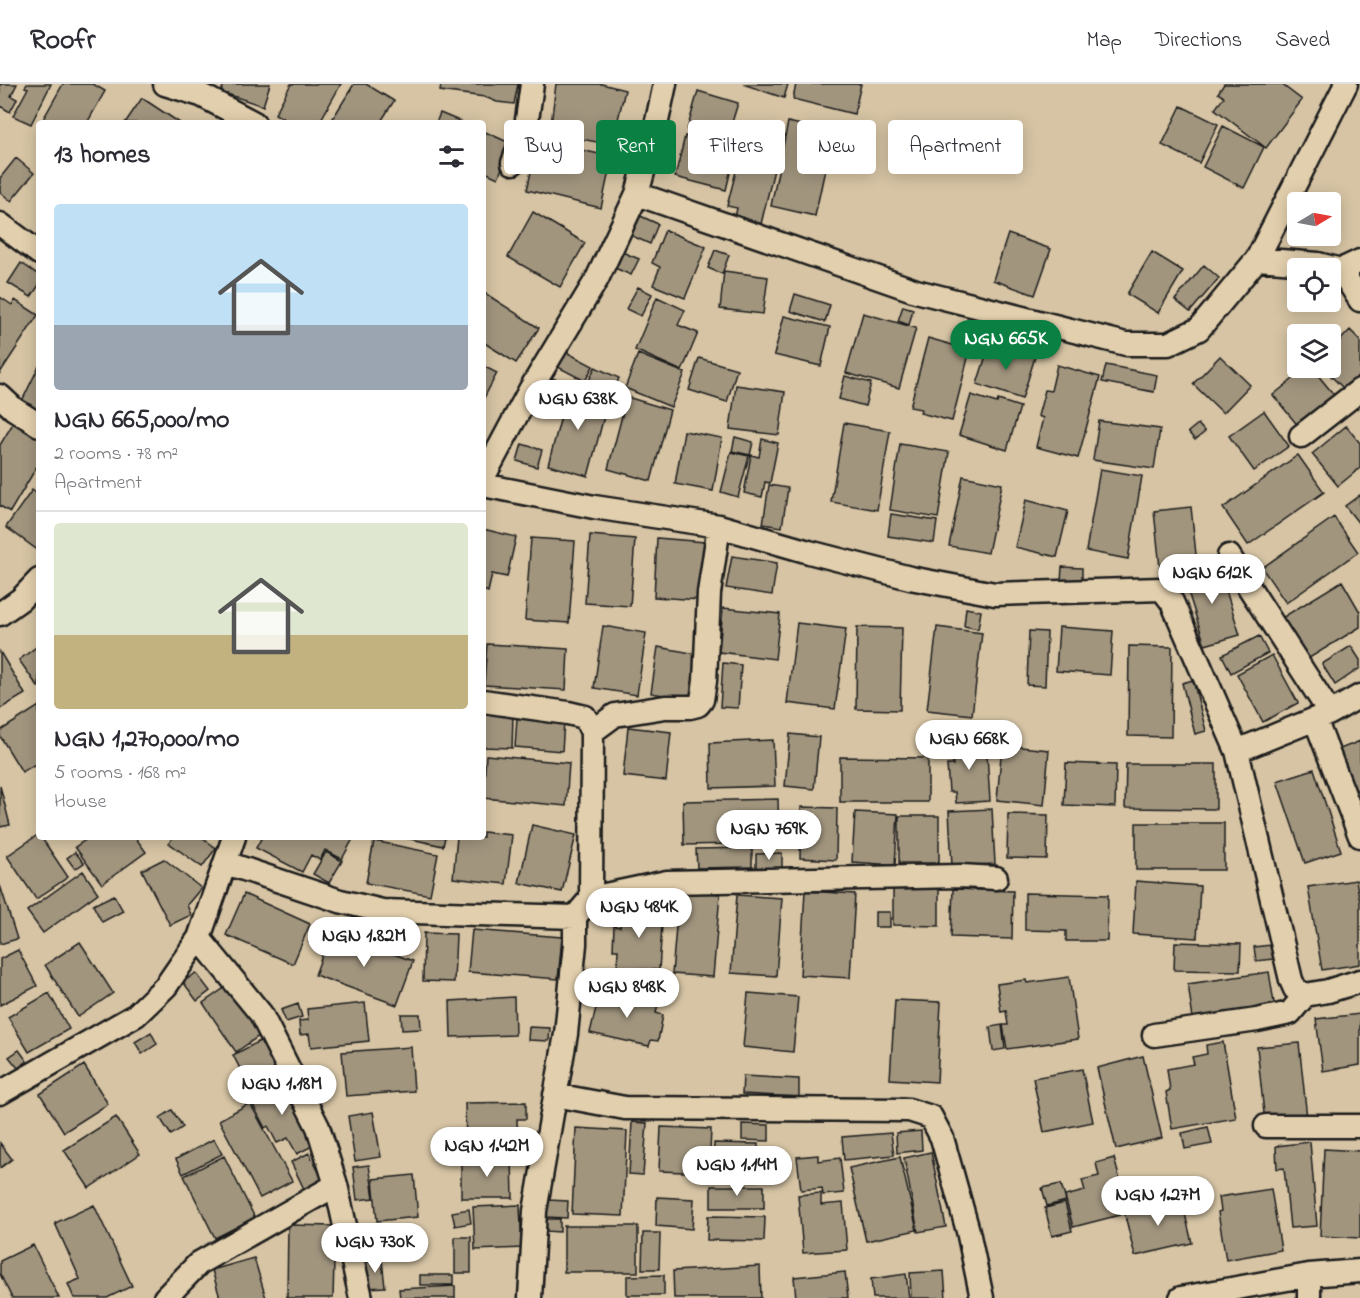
<!DOCTYPE html>
<meta charset="utf-8">
<style>
:root{--surface:#fff;--page:#f7f7f7;--text:#2b2b33;--muted:#7c7c81;--line:#e1e1e2;--accent:#0b8043}
body{margin:0;font-family:"Indie Flower",sans-serif;background:var(--page);color:var(--text);height:100vh;display:flex;flex-direction:column;font-size:22px;white-space:nowrap}
*{box-sizing:border-box;margin:0}
p{font-size:20px;color:var(--muted)}
.icon{flex:none;width:33px;height:33px;fill:none;stroke:currentColor;stroke-width:2;stroke-linecap:round;stroke-linejoin:round}
.map{position:relative;flex:1;overflow:hidden}
.sheet{position:absolute;left:36px;top:36px;width:450px;height:720px;display:flex;flex-direction:column;background:var(--surface);border-radius:6px;box-shadow:0 3px 15px #0003}
.sheet>*{flex:none}
.hud{position:absolute;left:504px;top:36px;width:570px;height:54px;display:flex;gap:12px}
.needle{width:39px;rotate:80deg}
.controls{position:absolute;left:1287px;top:108px;display:grid;gap:12px}
.controls a{display:grid;place-items:center;width:54px;height:54px;border-radius:6px;background:var(--surface);box-shadow:0 3px 15px #0003;font-size:30px}
.price{position:absolute;translate:-50% -51px;padding:0 14px;border-radius:21px;background:#fff;color:#222;font-size:20px;line-height:39px;filter:drop-shadow(0 2px 3px #0008)}
.price::after{content:'';position:absolute;left:50%;top:36px;width:18px;height:14px;margin-left:-9px;background:inherit;clip-path:polygon(0 0,100% 0,50% 100%)}
.price.active{background:var(--accent);color:#fff}
ul{padding:0;list-style:none}
li{display:grid;align-content:center;gap:12px;height:318px;padding:0 18px}
li+li{border-top:2px solid var(--line)}
li span{display:grid;place-items:center;height:186px;border-radius:6px;color:#555}
li>.icon{margin-inline-start:auto}
span .icon{width:108px;height:108px;fill:#fffc;stroke-width:1}
li b{font-size:26px}
h2{display:flex;justify-content:space-between;align-items:center;height:72px;padding:0 18px;font-size:26px}
.tag{padding:0 21px;border-radius:6px;background:var(--surface);box-shadow:0 3px 15px #0003;font-size:21px;line-height:54px}
.tag.active{background:var(--accent);color:#fff}
header{display:flex;align-items:center;gap:36px;box-sizing:border-box;height:84px;padding:0 30px;background:var(--surface);border-bottom:2px solid var(--line)}
header strong{font-size:28px}
nav{display:flex;gap:33px;margin-inline-start:auto;font-size:21px}
.map>svg:first-child{display:block}
.building{fill:#a1957e;stroke:#1c1c1c;stroke-width:1.5}
.lines{fill:none;stroke-linecap:round;stroke-linejoin:round}
.minor-casing{stroke:#1c1c1c;stroke-width:27}
.minor{stroke:#e2cfad;stroke-width:22}
</style>
<header>
<strong>Roofr</strong>
<nav><a>Map</a><a>Directions</a><a>Saved</a></nav>
</header>
<div class="map">
<svg width="1360" height="1214" viewBox="0 0 1360 1214">
<rect width="100%" height="100%" fill="#d6c4a4"/>
<filter id="ink" filterUnits="userSpaceOnUse"><feTurbulence type="fractalNoise" baseFrequency=".0167" numOctaves="2"/><feDisplacementMap in="SourceGraphic" scale="12" xChannelSelector="R" yChannelSelector="G"/><feConvolveMatrix kernelMatrix="1 2 1 2 8 2 1 2 1" color-interpolation-filters="sRGB"/></filter>
<g filter="url(#ink)">
<path class="building" d="M0,0H17L11,12L17,15L10,28L0,22Z
M27,0H51L31,40L13,32L28,4L25,3Z
M63,0H93L105,7L87,39H41Z
M224,0H270L263,22L221,8Z
M291,0H341L319,39H284L286,36L275,30Z
M354,0H366L394,17L380,39H330Z
M441,0H518L514,20L497,18L485,13L440,7Z
M556,0H602L625,6L612,61L550,49Z
M743,0H788L784,14Z
M796,0H861L854,30L793,15Z
M1224,0H1281L1302,16L1266,64L1215,25L1224,13L1218,9Z
M698,7L738,19L726,58L687,46Z
M142,14L180,39H125Z
M1181,22L1218,40L1199,79L1162,61Z
M440,29L464,39H436Z
M788,38L833,48L815,132L771,122Z
M1223,42L1264,63L1244,104L1203,83Z
M483,47L512,60L498,94L483,87Z
M685,52L736,64L726,106L675,93Z
M538,56L612,73L601,124L527,106Z
M741,68L776,77L761,140L735,134L737,124L727,122Z
M16,74L34,89L11,117L0,108V94Z
M533,128L585,159L560,203L508,173Z
M634,129L658,140L650,160L630,151Z
M665,146L706,163L685,214L653,201L660,183L652,179Z
M1008,150L1051,165L1035,211L993,196Z
M715,166L729,171L722,190L708,184Z
M622,168L639,175L631,191L615,184Z
M1152,168L1183,187L1158,229L1127,210Z
M21,179L39,191V201L31,213L8,199Z
M1204,181L1219,194L1190,228L1175,216Z
M724,187L768,193L763,230L720,225Z
M638,203L652,210L641,232L626,225Z
M483,208L539,244L516,279L483,258Z
M795,210L830,221L825,238L790,227Z
M0,213L12,221L15,216L38,231L0,289Z
M657,213L685,226L678,241L698,249L682,287L635,266Z
M903,222L913,225L909,241L898,237Z
M863,229L916,244L899,304L846,289Z
M784,232L830,243L821,282L774,271Z
M1350,246L1360,256V291L1345,306L1323,284H1330V264L1332,265Z
M928,254L970,266L952,337L920,329L921,325L910,323Z
M990,259L1035,273L1022,315L977,300Z
M566,268L593,282L585,297L558,283Z
M638,270L685,289L671,323L625,304Z
M1220,272L1250,301L1223,329L1193,300Z
M699,274L737,285L727,318L689,306Z
M1057,281L1100,293L1078,374L1036,363L1043,334L1038,332L1045,306L1051,307Z
M1106,281L1157,291L1154,308L1102,298Z
M39,282V327L22,317Z
M483,282L497,289L483,316Z
M595,283L619,294L612,310L588,299Z
M1307,284H1312L1335,312L1299,343L1273,311Z
M546,292L566,299L557,323L538,316Z
M845,292L871,299L865,322L839,315Z
M736,301L785,308L779,351L730,345Z
M569,303L609,314L588,392L548,381Z
M971,311L997,319L998,316L1020,323L1007,366L959,351Z
M627,313L670,326L651,397L608,385Z
M1264,327L1289,362L1254,387L1229,352Z
M15,336L39,350V379L10,428L0,422V361Z
M1099,337L1160,345L1154,385L1093,376Z
M844,339L890,347L877,426L831,418Z
M1198,340L1205,348L1195,356L1188,348Z
M1346,342L1360,359V384L1338,402L1312,370Z
M684,347L722,354L713,407L675,400Z
M735,353L753,358L750,371L732,367Z
M762,355L778,359L770,399L765,398L762,413L744,409L751,371L759,373Z
M522,360L542,366L537,383L517,377Z
M900,360L949,368L938,434L890,426Z
M731,368L749,372L738,413L721,408Z
M1298,371L1324,408L1248,461L1223,424Z
M1100,385L1142,392L1128,475L1086,467Z
M963,392L1002,400L988,469L949,462Z
M769,401L788,404L782,443L763,440Z
M32,406L39,411V467L6,443Z
M1360,411V441L1345,422Z
M1026,416L1068,427L1057,473L1015,463Z
M1191,423L1197,480L1160,484L1154,427Z
M891,430L937,437L934,459L888,452Z
M1334,433L1358,468L1286,519L1262,484Z
M483,445L516,453L507,493L492,490L488,508L483,506Z
M590,451L635,455L630,522L585,519Z
M531,454L575,457L569,539L525,536Z
M657,454L705,458L701,516L654,513Z
M732,472L777,479L772,511L726,504Z
M1218,481L1240,551L1205,561L1183,492Z
M1062,483L1082,484V498H1061Z
M1342,497L1360,528V543L1306,576L1280,535Z
M723,524L780,530L775,575L719,568Z
M966,524L981,527L978,545L964,542Z
M797,539L846,545L835,625L787,619Z
M603,542L646,549L637,611L594,604Z
M857,543L902,544L900,626L856,625Z
M937,543L982,549L972,631L927,626Z
M1059,543L1113,547L1110,591L1056,587Z
M1029,547L1047,548L1045,602L1027,601Z
M1259,552L1268,569L1231,589L1222,571Z
M487,560L568,565L566,606L484,601Z
M39,561V602L38,603L19,576Z
M1129,562L1172,563L1171,653L1128,652Z
M1351,562L1360,576V584L1335,601L1322,580Z
M658,563L703,571L695,616L651,609Z
M0,568L25,610L0,625Z
M1272,571L1298,619L1263,638L1237,590Z
M723,579L741,581L738,624L720,623Z
M1193,596L1206,647L1195,650L1182,599Z
M39,622V678L22,688L0,652V647Z
M483,627H495V631L513,632L512,664L483,663Z
M517,634L564,638L562,667L515,663Z
M628,643L671,648L666,697L623,692Z
M790,650L819,653L814,705L785,702Z
M986,654L990,717L956,719L955,708H949L947,681H953L951,656Z
M773,656L775,702L711,704L710,659Z
M1360,657V705L1351,708L1335,667Z
M1002,661L1049,666L1044,721L997,716Z
M486,671L569,679L566,722L483,714Z
M840,673L928,674V718H840Z
M1066,679L1116,681L1115,723L1064,721Z
M1126,680H1216V725L1125,724Z
M1314,685L1341,767L1305,779L1277,697Z
M0,702L10,741L0,743Z
M778,715L779,759L684,761L683,717Z
M801,723L837,724L836,776L800,774Z
M992,725L995,780L952,782L949,727Z
M855,728L898,730L895,781L852,778Z
M1008,730L1048,731L1047,775L1007,774Z
M899,732H939V779H899Z
M1136,739H1224V786H1136Z
M532,741L576,751L562,808L519,799Z
M483,748L512,751L506,800L453,794L457,753H483Z
M39,750L68,793L36,815L7,772Z
M90,753H135L146,768L102,800L75,763Z
M173,753H201L216,764L202,783L169,759Z
M262,753H354L342,775L325,766L320,776L311,771L302,788L256,764Z
M402,753H445L443,762Z
M374,757L438,770L430,811L366,799Z
M752,764V783L697,784L696,765Z
M75,768L84,779L75,785L67,774Z
M326,768L342,777L329,799L313,790Z
M782,769V784L756,785V770Z
M164,775L201,804L187,821L191,831L170,841L142,786Z
M83,787L98,809L43,849L27,827Z
M1356,796L1360,818V880L1322,886L1308,803Z
M1136,797L1200,802L1197,854L1133,850Z
M0,801L17,855L0,860Z
M893,803L939,804V842L893,841Z
M953,805L1013,807L1012,855L951,853Z
M679,807L720,810L713,893L672,890Z
M805,807L855,810L850,894L800,891Z
M1025,809L1108,811L1107,857H1066V847L1025,846Z
M244,810L310,840L293,880L226,851Z
M114,811L123,827L102,838L93,821Z
M737,811L782,814L776,892L731,889Z
M621,824L663,826L659,886L617,884L618,866H613L614,842L620,843Z
M875,828H890V843H875Z
M315,842L325,846L320,862L309,858Z
M472,846L562,853L558,895L468,888Z
M331,847L413,877L397,921L315,891Z
M424,849L456,850L454,898L423,897Z
M80,858L113,909L78,933L45,881Z
M1175,858L1241,860L1240,887L1174,886Z
M1271,861L1273,875L1256,877L1254,863Z
M18,866L37,902L0,921V875Z
M1269,888L1276,931L1194,942L1188,900Z
M196,889L210,907L197,917L183,898Z
M1069,893L1078,955L1007,965L1003,941H1008L1006,927L1001,928L997,900L1026,896L1027,899Z
M230,900L263,949L236,968L203,919Z
M600,907L658,920L656,929L663,931L658,957L651,956L649,962L590,949Z
M49,909L69,945L29,968L8,933Z
M748,909L798,913L793,968L743,963Z
M514,913L515,951L451,953L450,917Z
M895,916L941,918L937,998L890,995Z
M365,919L369,957L311,963L309,950L300,951L299,937L308,936L307,925Z
M298,920L302,933L286,938L281,926Z
M401,930H420L421,945L402,946Z
M1360,930V981L1323,987L1316,935Z
M1002,941L1005,965L993,967L990,943Z
M529,943L550,944L549,957L528,956Z
M151,948L157,960L142,970L135,958Z
M262,956L280,992L251,1006L233,971Z
M1223,958L1236,1034L1172,1045L1166,1008L1170,1006L1167,985L1194,980L1192,973L1207,970L1206,961Z
M1299,959L1307,1034L1265,1039L1257,963Z
M411,963L414,1007L346,1012L342,968Z
M19,966L27,977L18,984L9,973Z
M1143,972L1162,1054L1116,1065L1097,984Z
M84,981L108,1020L64,1048L40,1010Z
M1082,985L1093,1038L1044,1048L1033,994Z
M743,992L799,995V1013L742,1010Z
M282,995L316,1060L297,1070L288,1054L277,1059L268,1042L265,1044L249,1013Z
M526,1018V1035H517L518,1063H466L465,1019Z
M250,1019L292,1097L260,1114L219,1036Z
M172,1026L183,1043L171,1051L160,1034Z
M373,1028L381,1073L355,1077L348,1032Z
M116,1033L140,1070L89,1104L64,1066Z
M632,1038L647,1039L643,1091L629,1090Z
M742,1040L769,1041V1057L742,1056Z
M661,1043L711,1045L709,1089L659,1087Z
M1208,1043L1212,1060L1185,1065L1182,1049Z
M576,1044L627,1047L623,1132L572,1130Z
M921,1047L922,1066L897,1069L896,1049Z
M891,1049L894,1071L844,1076L842,1053Z
M214,1055L222,1070L183,1090L176,1075Z
M1310,1058L1317,1142L1290,1144L1284,1084L1277,1085L1276,1062Z
M0,1059L12,1075L0,1084Z
M714,1059L758,1060L757,1097L713,1095Z
M1324,1065L1360,1067V1154L1320,1152Z
M931,1068L946,1143L918,1148L904,1074Z
M309,1069L325,1100L306,1109L291,1078Z
M818,1071V1077L840,1074L844,1109L823,1111L822,1104L801,1106L797,1073Z
M224,1072L255,1134L215,1154L184,1092Z
M900,1073L917,1146L866,1157L849,1084Z
M512,1074L513,1114H461V1075Z
M1114,1074L1121,1100L1113,1102L1120,1131L1073,1143L1065,1112L1085,1107L1082,1096L1099,1092L1096,1079Z
M369,1081L374,1114L357,1116L353,1083Z
M414,1091L418,1133L377,1137L373,1095Z
M1061,1100L1066,1117L1047,1122L1042,1104Z
M711,1102H764V1124H711Z
M1271,1105L1281,1166L1226,1176L1218,1128L1221,1127L1219,1113Z
M821,1109V1121L843,1119L847,1166L803,1169L798,1111Z
M657,1113L694,1115L692,1145L656,1142Z
M1181,1113L1192,1159L1135,1172L1124,1127Z
M547,1116L568,1117L567,1134L546,1133Z
M1065,1119L1072,1147L1052,1152L1045,1124Z
M94,1121L132,1202L107,1214H74L68,1200L80,1195L55,1139Z
M520,1121L522,1164L475,1166L473,1123Z
M469,1125L471,1139L455,1142L452,1128Z
M708,1132L765,1133L764,1157L707,1156Z
M545,1135H560V1148L545,1147Z
M288,1141L335,1142L333,1214H287Z
M564,1142H638V1188H564Z
M643,1149H660L659,1185H642Z
M455,1153H471V1189H455Z
M33,1161L59,1214H12L0,1190V1177Z
M254,1174L266,1214H220L212,1186Z
M382,1176L385,1203L367,1204L365,1178Z
M760,1182L761,1214H674L673,1187Z
M944,1187L946,1214H911L910,1189Z
M845,1188L848,1214H796L794,1193Z
M906,1190L909,1214H873L871,1195Z
M420,1191H453V1201H420Z
M664,1191V1211H627V1192Z
M455,1202V1214H400L399,1205Z"/>
<g class="lines">
<g class="minor-casing">
<path id="minor" d="M165,0L201,11L254,39
M513,79L526,43L532,0
M637,110L916,207L1126,260H1168L1199,245L1257,175L1346,0
M0,140L39,169
M1257,175L1318,180L1341,186L1360,177
M1341,186L1360,216
M0,312L14,325L39,341
M1301,352L1360,306
M483,394L530,306L597,195L637,110L657,37L665,0
M483,401L594,423L719,442L809,468L910,494L995,510L1162,505L1172,518L1237,667L1291,896L1295,905L1305,911L1328,907L1360,897
M1229,472L1330,629
M0,530L21,515L39,496
M483,617L568,629L585,633L592,648L591,814L575,833V860L566,950L535,1127L530,1214
M1315,635L1360,752
M592,648L615,631L665,623H690L698,621L702,616L705,597L709,509L719,442
M1237,667L1330,629L1360,612
M226,779L340,817L382,827L575,833
M591,814L667,798L961,792L996,794
M199,854L261,930L318,1043L336,1101L361,1214
M1154,951L1257,936L1290,929L1305,911
M0,1009L136,931L166,902L199,854L234,753
M555,1011L625,1024L909,1026L931,1033L942,1054L968,1147L982,1214
M1266,1042H1360
M165,1214L199,1179L336,1101
M1181,1214L1309,1191L1360,1187
M1309,1214V1191"/>
</g>
<use href="#minor" class="minor"/>
</g>
</g>
</svg>
<div class="controls">
<a><svg class="needle" viewBox="-14 -14 28 28"><path d="M0-13l5 13h-10z" fill="#e53935"/><path d="M0 13l5-13h-10z" fill="#7c7c81"/></svg></a>
<a><svg class="icon" aria-label="locate" viewBox="0 0 24 24"><circle cx="12" cy="12" r="6"/><path d="M12 2v4M12 18v4M2 12h4M18 12h4"/></svg></a>
<a><svg class="icon" aria-label="layers" viewBox="0 0 24 24"><path d="M12 4l9 5-9 5-9-5zM3 14l9 5 9-5"/></svg></a>
</div>
<b class="price active" style="left:1006px;top:287px">NGN 665K</b>
<b class="price" style="left:578px;top:347px">NGN 638K</b>
<b class="price" style="left:1212px;top:521px">NGN 612K</b>
<b class="price" style="left:969px;top:687px">NGN 668K</b>
<b class="price" style="left:769px;top:777px">NGN 769K</b>
<b class="price" style="left:639px;top:855px">NGN 484K</b>
<b class="price" style="left:364px;top:884px">NGN 1.82M</b>
<b class="price" style="left:627px;top:935px">NGN 848K</b>
<b class="price" style="left:282px;top:1032px">NGN 1.18M</b>
<b class="price" style="left:487px;top:1094px">NGN 1.42M</b>
<b class="price" style="left:737px;top:1113px">NGN 1.14M</b>
<b class="price" style="left:1158px;top:1143px">NGN 1.27M</b>
<b class="price" style="left:375px;top:1190px">NGN 730K</b>
<div class="hud">
<a class="tag">Buy</a>
<a class="tag active">Rent</a>
<a class="tag">Filters</a>
<a class="tag">New</a>
<a class="tag">Apartment</a>
</div>
<section class="sheet">
<h2>13 homes<svg class="icon" aria-label="filters" viewBox="0 0 24 24"><path d="M4 7h16M4 17h16"/><circle cx="9" cy="7" r="2"/><circle cx="15" cy="17" r="2"/></svg></h2>
<ul>
<li><span style="background:linear-gradient(#bfe0f5 65%,#9aa5b1 0)"><svg class="icon" aria-label="home" viewBox="0 0 24 24"><path d="M3 11l9-7 9 7M6 9v11h12V9"/></svg></span><div><b>NGN 665,000/mo</b><p>2 rooms · 78 m²</p><p>Apartment</p></div></li>
<li><span style="background:linear-gradient(#dfe7d0 60%,#c2b280 0)"><svg class="icon" aria-label="home" viewBox="0 0 24 24"><path d="M3 11l9-7 9 7M6 9v11h12V9"/></svg></span><div><b>NGN 1,270,000/mo</b><p>5 rooms · 168 m²</p><p>House</p></div></li>
</ul>
</section>
</div>
